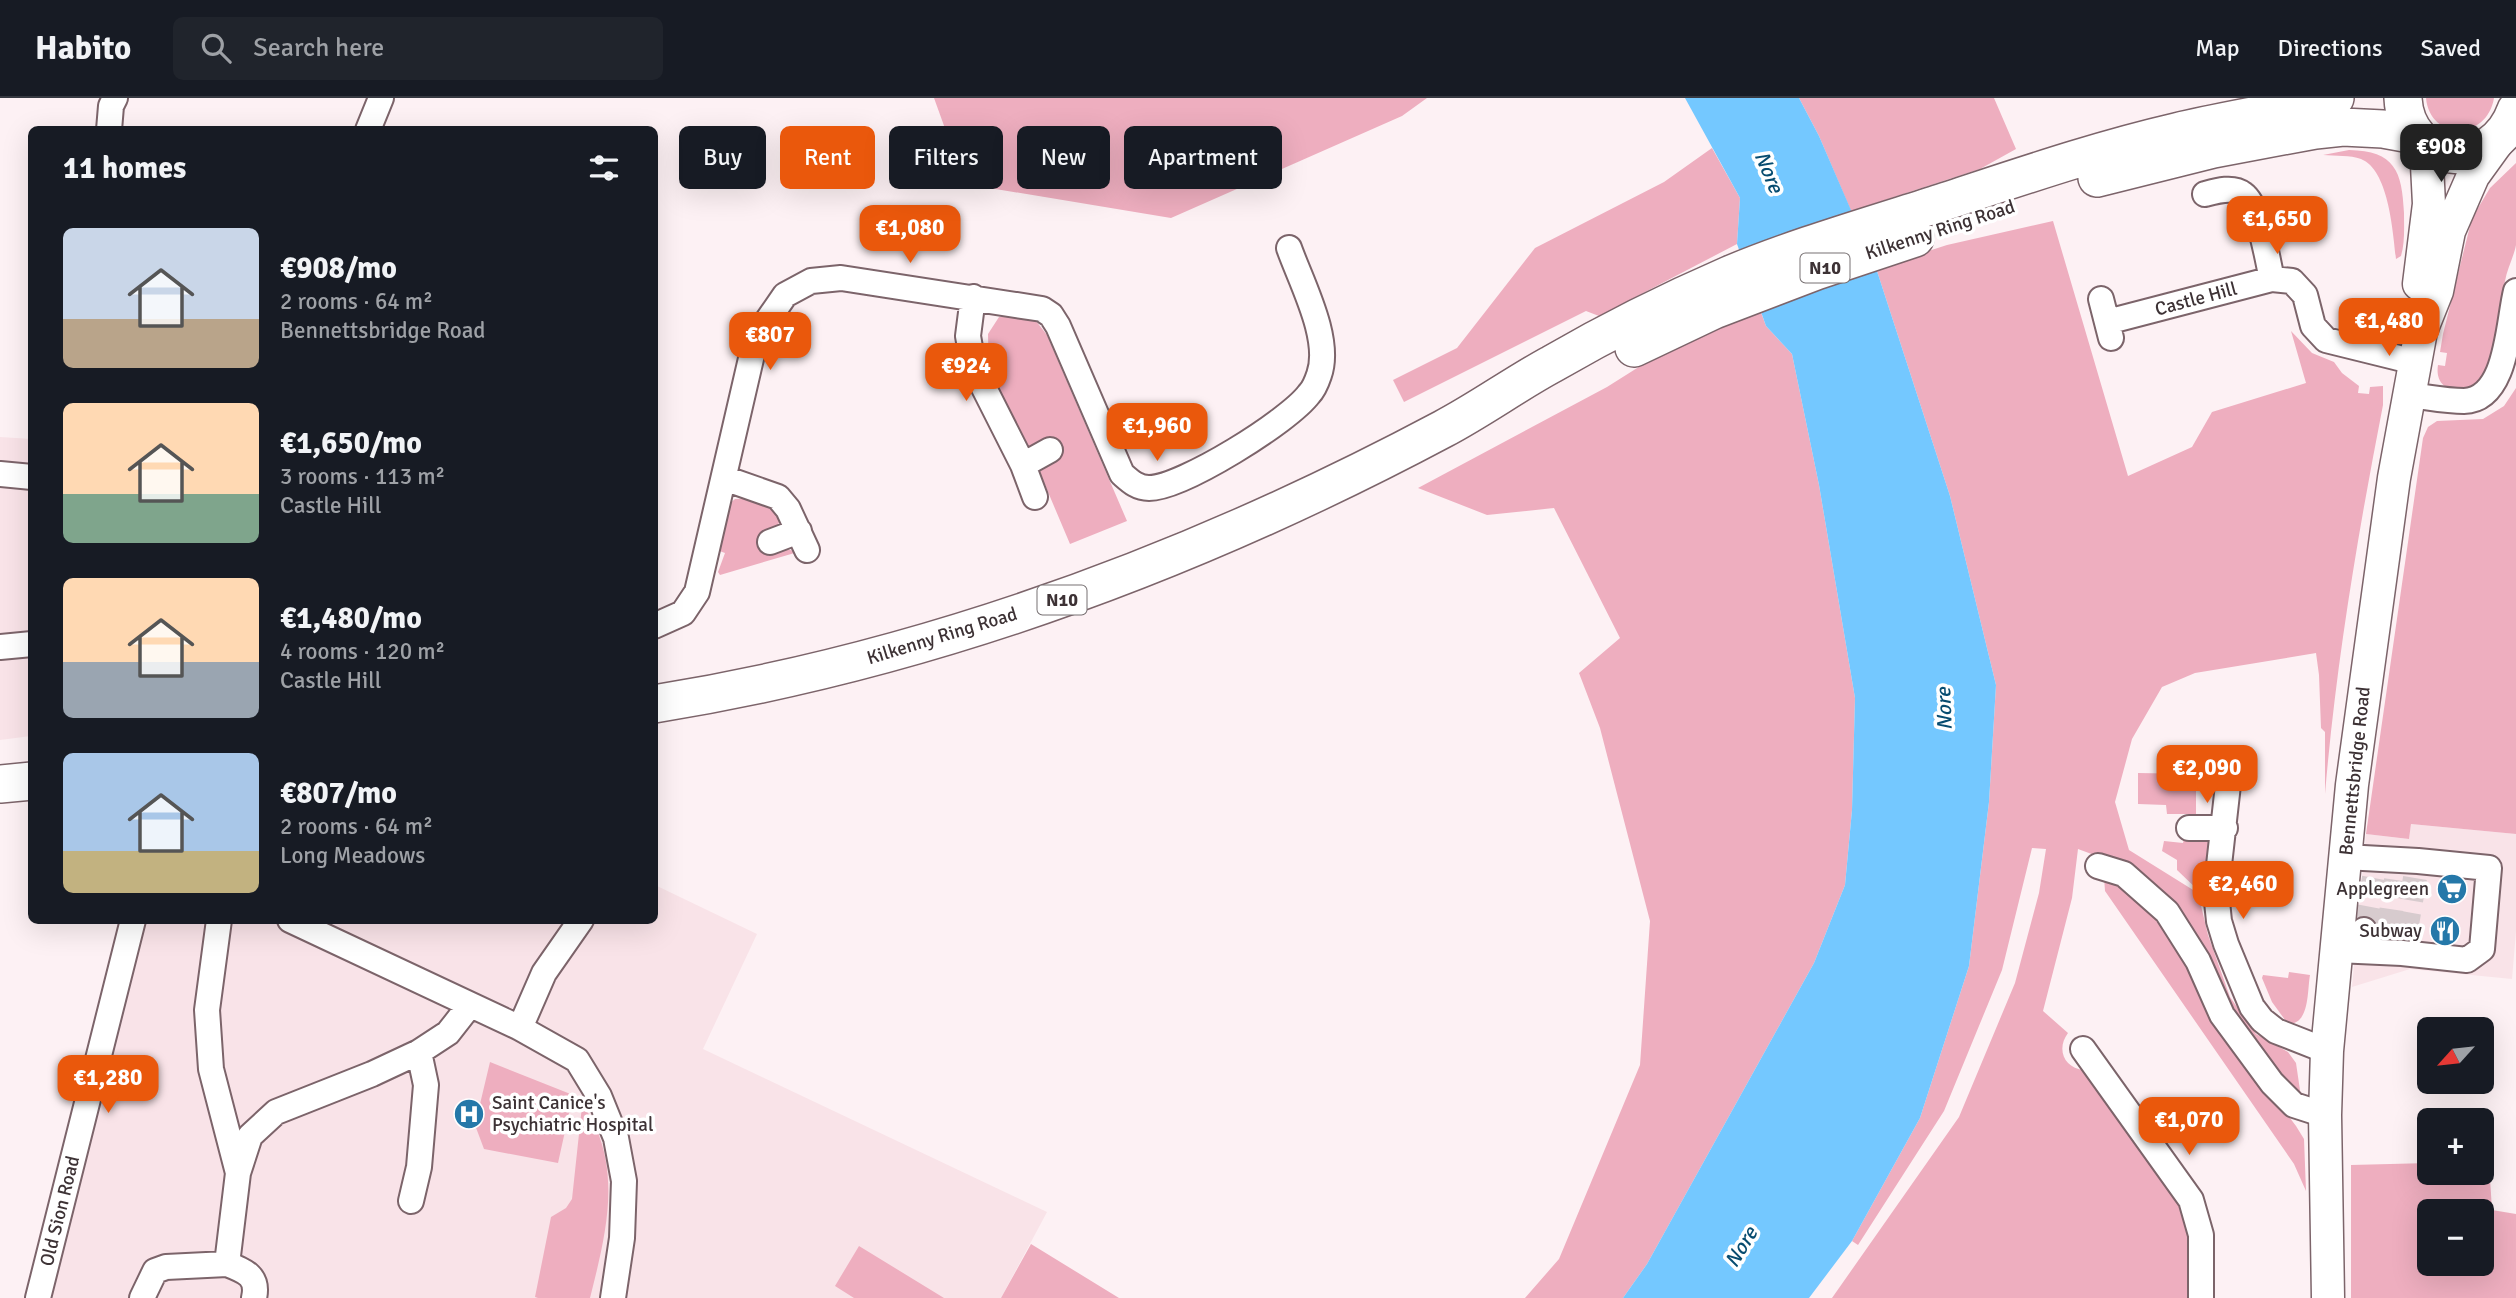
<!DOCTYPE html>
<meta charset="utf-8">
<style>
:root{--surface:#171b24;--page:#20242c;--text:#f1f3f6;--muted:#9ea1a6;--line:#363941;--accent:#ea580c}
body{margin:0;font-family:Signika,sans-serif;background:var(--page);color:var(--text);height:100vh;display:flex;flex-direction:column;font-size:26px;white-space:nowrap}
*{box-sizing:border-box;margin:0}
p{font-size:23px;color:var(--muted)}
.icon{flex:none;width:38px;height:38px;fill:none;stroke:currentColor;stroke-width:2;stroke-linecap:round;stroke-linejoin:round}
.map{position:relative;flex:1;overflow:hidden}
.panel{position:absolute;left:28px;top:28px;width:630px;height:798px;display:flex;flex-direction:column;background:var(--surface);border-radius:10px;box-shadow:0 7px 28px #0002}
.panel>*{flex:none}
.hud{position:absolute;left:679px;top:28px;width:665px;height:63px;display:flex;gap:14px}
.needle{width:46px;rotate:243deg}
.fabs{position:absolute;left:2417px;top:919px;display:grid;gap:14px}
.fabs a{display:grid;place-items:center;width:77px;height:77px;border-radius:10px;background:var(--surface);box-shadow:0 7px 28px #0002;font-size:35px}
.price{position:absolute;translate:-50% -60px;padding:0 16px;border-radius:14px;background:var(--accent);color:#fff;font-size:23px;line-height:46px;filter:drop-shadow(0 2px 4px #0008)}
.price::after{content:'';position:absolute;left:50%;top:42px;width:21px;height:16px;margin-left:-10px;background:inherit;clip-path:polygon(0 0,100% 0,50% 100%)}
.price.selected{background:#222;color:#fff}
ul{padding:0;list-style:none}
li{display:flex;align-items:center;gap:21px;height:175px;padding:0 35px}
li span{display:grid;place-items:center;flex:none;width:196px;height:140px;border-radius:10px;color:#555}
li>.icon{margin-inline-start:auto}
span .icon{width:84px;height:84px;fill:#fffc;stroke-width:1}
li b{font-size:30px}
h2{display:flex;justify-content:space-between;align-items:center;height:84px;padding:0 35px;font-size:30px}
.pill{padding:0 24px;border-radius:10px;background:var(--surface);box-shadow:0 7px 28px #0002;font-size:24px;line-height:63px}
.pill.selected{background:var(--accent);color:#fff}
header{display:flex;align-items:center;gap:42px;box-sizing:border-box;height:98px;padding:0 35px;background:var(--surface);border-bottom:2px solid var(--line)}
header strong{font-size:33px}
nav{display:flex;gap:38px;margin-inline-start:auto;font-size:24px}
.search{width:490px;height:63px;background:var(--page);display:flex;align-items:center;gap:18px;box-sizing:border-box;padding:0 24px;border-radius:10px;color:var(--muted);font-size:26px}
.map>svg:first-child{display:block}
.built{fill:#f9e3e8}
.green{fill:#eeaebf;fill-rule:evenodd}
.water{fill:#74c8ff}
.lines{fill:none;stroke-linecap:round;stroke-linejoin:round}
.minor-tunnel{stroke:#d7cbce;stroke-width:24;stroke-dasharray:24 12;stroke-linecap:butt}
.minor-casing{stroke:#7c646a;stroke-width:28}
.major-casing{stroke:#7c646a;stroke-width:35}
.highway-casing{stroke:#7c646a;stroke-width:40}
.minor{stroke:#fff;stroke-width:24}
.major{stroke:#fff;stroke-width:32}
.highway{stroke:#fff;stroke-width:37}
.labels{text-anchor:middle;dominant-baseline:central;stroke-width:7;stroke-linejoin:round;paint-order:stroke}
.shield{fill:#fff;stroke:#777072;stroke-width:2}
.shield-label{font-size:18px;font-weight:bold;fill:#3d3235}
.street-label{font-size:19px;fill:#3d3235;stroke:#fff}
.poi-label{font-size:19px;fill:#3d3235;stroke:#fff;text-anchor:end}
.water-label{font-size:21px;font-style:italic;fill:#074c70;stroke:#fff}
</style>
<header>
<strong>Habito</strong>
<div class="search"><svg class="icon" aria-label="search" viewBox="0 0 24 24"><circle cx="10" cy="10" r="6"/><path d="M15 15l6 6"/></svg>Search here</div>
<nav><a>Map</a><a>Directions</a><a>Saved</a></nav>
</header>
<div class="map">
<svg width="2516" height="1200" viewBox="0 0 2516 1200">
<rect width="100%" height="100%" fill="#fdf1f4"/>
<path class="built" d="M0,339L32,341L31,638L0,642Z
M2411,726L2516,736V833L2512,881L2410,871L2352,889L2366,736L2409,741Z
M655,787L757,836L703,951L1047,1114L1001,1200H50L146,823L654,822Z"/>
<path class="green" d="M934,0H1427L1402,18L1171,120L893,74L947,36Z
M1799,0H1994L2016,51L1980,71L1851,113L1819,38Z
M2426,0H2494C2487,43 2430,43 2426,0Z
M1712,50L1740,100L1737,146L1599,218L1586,213L1404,304L1393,282L1457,250L1535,150L1664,84Z
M2349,52C2395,53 2402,73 2404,115C2404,129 2405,145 2401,158L2396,161C2393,135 2389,72 2361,61C2350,57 2336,58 2323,57Z
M2516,65C2516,92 2516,121 2516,147C2514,158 2507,171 2505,183C2498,212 2500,251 2484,277C2471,299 2433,298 2438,267L2445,268L2447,255L2440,254L2443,236L2472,120L2490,90Z
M2053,123L2128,378L2192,349L2212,314L2306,285L2291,233L2312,255L2334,264L2342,275L2359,288L2358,295L2369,296L2370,289L2383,288V307C2358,435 2336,565 2325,696V634L2321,630L2319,577L2316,555L2195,575L2162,589L2132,641L2115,704L2129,752L2198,795L2208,837L2230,899L2256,936L2288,954L2296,965L2302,1006L2124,768L2078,751L2072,800L2043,913L2068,935C2056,951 2064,970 2084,972L2186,1111L2192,1146V1200H1832L1959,1019L2015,885L2039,795L2046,751L2032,750L2002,872L1944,1013L1858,1147L1852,1143L1920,1020L1969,868L1989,704L1996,587L1950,398L1876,170L1947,147Z
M1759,209L1766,228L1792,256L1819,387L1855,600L1852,712L1845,787L1814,865L1647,1166L1623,1200H1525L1559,1161L1640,967L1650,823L1600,630L1579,575L1620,540L1554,410L1487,417L1418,390L1607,289L1680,243Z
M1020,216L1036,223L1047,237L1127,423L1070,446L1037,368L1063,356L1056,340L1028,351L989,277L988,236L999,219Z
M2516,290V736L2411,726L2409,741L2366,736L2423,340L2428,329L2437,323L2483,321L2504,308Z
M754,400L774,407L780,422L776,432L760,439L768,458L786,451L798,454L720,477L718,474L725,455L714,451L729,406L735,401Z
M2138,675L2196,676V716H2167L2166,707L2138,706Z
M2184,740L2207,742L2214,753L2207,760L2201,795L2177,772V762L2162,753L2164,743L2183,745Z
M2104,779L2122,781L2150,804L2215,921L2296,1028L2304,1041L2306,1093L2294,1066L2105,793Z
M2289,874L2310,877C2307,894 2310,926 2288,926L2272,904L2262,880L2263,877L2288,880Z
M490,964L573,997L558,1065L484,1051L475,1027Z
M582,1008C589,1014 592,1022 596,1030C620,1085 604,1144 590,1200H538L535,1199L551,1119L566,1110L572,1101Z
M2482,1064H2489L2492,1112L2516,1116V1200H2351V1067L2429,1065V1074H2482ZM2429,1113H2482V1166H2429Z
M1031,1146L1119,1200H1001Z
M859,1148L944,1200H854L835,1188Z"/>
<path class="water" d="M1685,0H1799L1819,38L1876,170L1950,398L1996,587L1989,704L1969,868L1920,1020L1852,1143L1809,1200H1623L1647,1166L1814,865L1845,787L1852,712L1855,600L1819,387L1792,256L1766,228L1737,146L1740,100Z"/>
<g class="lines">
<path class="minor-tunnel" d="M2364,832L2374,780
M2388,835L2396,782
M2405,838L2415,780"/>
<g class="minor-casing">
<path id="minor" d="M109,32L111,8L115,0
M368,32L381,0
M2205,96C2216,93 2233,88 2243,96C2260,108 2267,161 2272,181
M973,199L968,238L972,261L980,282L1023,367L1035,399
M2101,201L2111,240
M2107,224L2272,181L2292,183L2305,197L2313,228L2326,242L2415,264
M2409,297C2427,299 2446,303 2464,303C2508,302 2508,224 2516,193
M1023,367L1050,352
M0,376L32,379
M724,380L778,399L788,411L807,452
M770,444L799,433
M654,528L683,515L697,494L756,239L785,197L811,183L841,180L1042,211L1051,217L1058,228L1122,376C1130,383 1137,390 1149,390C1182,390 1289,323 1309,296C1313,292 1317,283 1319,277C1332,241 1301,184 1289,150
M0,549L32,546
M2230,669L2216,794L2219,823L2226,846L2252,909L2262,922L2276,933L2327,953
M2189,730H2225
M2098,768L2124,776L2167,814L2198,863L2222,917L2272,985L2294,1007L2325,1017
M219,822L207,912L211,971L238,1075L227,1166C245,1173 259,1178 254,1200
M290,822L520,930L577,962L599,998L616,1040L624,1083L622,1140L613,1200
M2337,852L2402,855L2467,862L2482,851L2489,770L2418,763L2345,759
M2360,853L2364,832
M520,930L544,875L581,822
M2083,951L2191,1102L2201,1137V1200
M238,1075L250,1038L276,1014L372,976L419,954L448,935L470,907
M411,1103L419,1069L426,987L419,954
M38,1200L133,822
M142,1200L155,1173L166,1169L227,1166"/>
</g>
<g class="major-casing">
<path id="major" d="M2419,186L2429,106L2427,67L2430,49
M2328,1200L2325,1017L2327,953L2352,687L2394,380L2421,233L2437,193L2449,133L2473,78L2499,42"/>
</g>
<g class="highway-casing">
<path id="highway" d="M2403,0C2406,67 2492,79 2516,12
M2097,80L2213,51L2315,32L2343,29L2383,31L2416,37
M1634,250L1714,212L1816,173L1915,140
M654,606C933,561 1195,463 1443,331C1481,311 1515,286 1552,266C1609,233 1669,203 1729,177C1796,149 1866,129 1934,107C2014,81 2094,53 2176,34C2229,21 2283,14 2335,0
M0,686L32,683"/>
</g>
<use href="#minor" class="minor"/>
<use href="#major" class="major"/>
<use href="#highway" class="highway"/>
</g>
<defs>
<g id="supermarket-disc" transform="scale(1.575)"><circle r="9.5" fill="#2578a9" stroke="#fff"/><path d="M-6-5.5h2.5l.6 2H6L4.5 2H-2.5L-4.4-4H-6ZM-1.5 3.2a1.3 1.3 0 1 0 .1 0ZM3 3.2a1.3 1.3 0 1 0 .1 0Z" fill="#fff"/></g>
<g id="restaurant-disc" transform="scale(1.575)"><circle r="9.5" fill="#2578a9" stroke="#fff"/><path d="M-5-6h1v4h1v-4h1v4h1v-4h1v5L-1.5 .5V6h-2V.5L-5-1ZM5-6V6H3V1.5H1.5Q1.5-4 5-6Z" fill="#fff"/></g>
<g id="hospital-disc" transform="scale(1.575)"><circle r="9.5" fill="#2578a9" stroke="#fff"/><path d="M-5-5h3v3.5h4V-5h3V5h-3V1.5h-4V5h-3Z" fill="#fff"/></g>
</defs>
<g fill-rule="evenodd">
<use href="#supermarket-disc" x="2452" y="791"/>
<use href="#restaurant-disc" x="2445" y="833"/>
<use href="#hospital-disc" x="469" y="1016"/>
</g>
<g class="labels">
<g class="shield">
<rect x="1800.5" y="155.5" width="49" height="29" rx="5"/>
<rect x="1037.5" y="487.5" width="49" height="29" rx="5"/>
</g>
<g class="shield-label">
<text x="1825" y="170">N10</text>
<text x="1062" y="502">N10</text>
</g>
<g class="street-label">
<text transform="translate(1940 132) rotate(-18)">Kilkenny Ring Road</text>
<text transform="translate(2196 201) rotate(-15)">Castle Hill</text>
<text transform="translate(942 538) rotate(-17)">Kilkenny Ring Road</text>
<text transform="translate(2355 673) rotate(-84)">Bennettsbridge Road</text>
<text transform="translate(60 1113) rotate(-76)">Old Sion Road</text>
</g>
<g class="poi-label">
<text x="2429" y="791">Applegreen</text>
<text x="2422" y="833">Subway</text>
<text x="492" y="1005" text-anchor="start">Saint Canice's<tspan x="492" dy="22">Psychiatric Hospital</tspan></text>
</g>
<g class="water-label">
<text transform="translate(1769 74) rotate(67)">Nore</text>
<text transform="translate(1944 611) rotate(-92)">Nore</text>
<text transform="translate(1741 1149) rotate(-59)">Nore</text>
</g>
</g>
</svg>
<div class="fabs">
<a><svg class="needle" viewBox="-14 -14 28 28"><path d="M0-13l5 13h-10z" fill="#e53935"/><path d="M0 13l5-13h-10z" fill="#9ea1a6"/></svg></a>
<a>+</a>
<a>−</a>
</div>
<b class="price selected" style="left:2441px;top:86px">€908</b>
<b class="price" style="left:2277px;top:158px">€1,650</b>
<b class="price" style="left:910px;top:167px">€1,080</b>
<b class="price" style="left:2389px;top:260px">€1,480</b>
<b class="price" style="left:770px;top:274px">€807</b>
<b class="price" style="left:966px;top:305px">€924</b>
<b class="price" style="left:1157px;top:365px">€1,960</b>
<b class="price" style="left:2207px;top:707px">€2,090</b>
<b class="price" style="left:2243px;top:823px">€2,460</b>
<b class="price" style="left:108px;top:1017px">€1,280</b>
<b class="price" style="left:2189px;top:1059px">€1,070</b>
<div class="hud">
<a class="pill">Buy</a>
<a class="pill selected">Rent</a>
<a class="pill">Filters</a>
<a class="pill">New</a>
<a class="pill">Apartment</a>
</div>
<section class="panel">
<h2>11 homes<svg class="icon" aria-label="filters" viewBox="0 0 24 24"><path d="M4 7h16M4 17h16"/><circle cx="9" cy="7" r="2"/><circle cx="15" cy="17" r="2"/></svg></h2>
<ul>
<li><span style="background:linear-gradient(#c9d6e8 65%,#b9a48a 0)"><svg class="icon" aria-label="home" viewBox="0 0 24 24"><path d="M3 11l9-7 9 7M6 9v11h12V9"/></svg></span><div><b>€908/mo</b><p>2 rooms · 64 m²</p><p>Bennettsbridge Road</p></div></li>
<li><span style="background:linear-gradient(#ffd9b3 65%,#7fa58c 0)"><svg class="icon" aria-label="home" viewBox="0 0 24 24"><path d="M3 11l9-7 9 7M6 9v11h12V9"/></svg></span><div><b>€1,650/mo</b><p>3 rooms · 113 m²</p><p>Castle Hill</p></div></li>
<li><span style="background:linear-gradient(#ffd9b3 60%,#9aa5b1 0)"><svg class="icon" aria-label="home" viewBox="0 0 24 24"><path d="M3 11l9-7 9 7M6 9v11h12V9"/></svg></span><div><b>€1,480/mo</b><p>4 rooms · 120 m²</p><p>Castle Hill</p></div></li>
<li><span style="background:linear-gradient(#a9c7e8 70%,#c2b280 0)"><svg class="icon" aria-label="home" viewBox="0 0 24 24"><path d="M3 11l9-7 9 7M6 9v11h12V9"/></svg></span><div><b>€807/mo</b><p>2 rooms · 64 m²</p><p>Long Meadows</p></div></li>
</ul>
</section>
</div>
